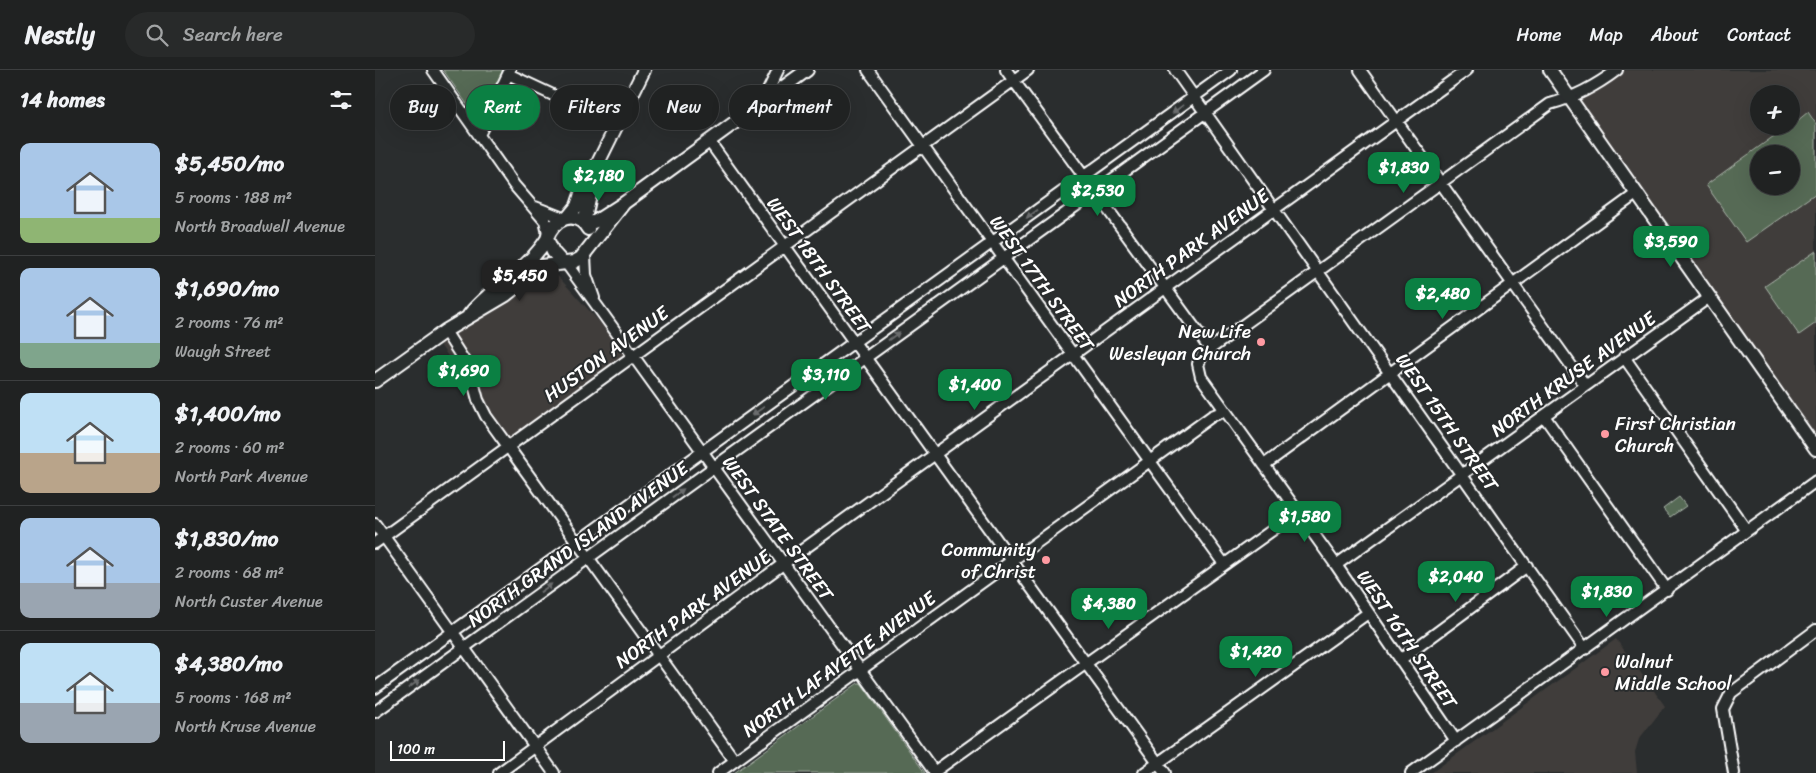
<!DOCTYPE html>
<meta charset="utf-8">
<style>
:root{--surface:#202222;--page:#282a2a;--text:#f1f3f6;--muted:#a2a4a5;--line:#3d3f40;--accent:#0b8043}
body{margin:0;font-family:Sriracha,sans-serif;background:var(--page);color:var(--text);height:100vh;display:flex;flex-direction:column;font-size:19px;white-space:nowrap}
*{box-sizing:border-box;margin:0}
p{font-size:16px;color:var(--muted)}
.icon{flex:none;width:28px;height:28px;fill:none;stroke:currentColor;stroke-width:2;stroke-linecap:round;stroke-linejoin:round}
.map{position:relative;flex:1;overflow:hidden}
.details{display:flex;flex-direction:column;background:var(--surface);width:375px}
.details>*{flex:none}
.top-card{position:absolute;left:15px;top:15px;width:475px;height:45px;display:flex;gap:10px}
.fabs{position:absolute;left:1375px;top:15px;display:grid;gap:10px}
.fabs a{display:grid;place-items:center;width:50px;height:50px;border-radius:50%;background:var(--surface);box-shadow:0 5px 20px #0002,0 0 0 1px var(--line);font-size:25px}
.scale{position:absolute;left:15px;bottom:12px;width:115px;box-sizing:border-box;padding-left:5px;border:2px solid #fff;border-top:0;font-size:14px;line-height:18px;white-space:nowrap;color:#fff;-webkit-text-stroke:4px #2a2d2e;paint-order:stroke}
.price{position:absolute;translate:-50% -42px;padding:0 11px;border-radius:10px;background:var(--accent);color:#fff;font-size:16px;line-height:32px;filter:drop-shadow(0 1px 2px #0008)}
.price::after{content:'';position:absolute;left:50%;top:30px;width:15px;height:11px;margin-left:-8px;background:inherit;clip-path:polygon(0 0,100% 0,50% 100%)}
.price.on{background:#222;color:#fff}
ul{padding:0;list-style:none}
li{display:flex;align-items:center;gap:15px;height:125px;padding:0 20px}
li+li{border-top:1px solid var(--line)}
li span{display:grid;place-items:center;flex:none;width:140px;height:100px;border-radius:10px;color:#555}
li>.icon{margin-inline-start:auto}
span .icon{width:60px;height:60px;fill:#fffc;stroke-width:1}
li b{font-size:21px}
h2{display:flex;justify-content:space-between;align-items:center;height:60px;padding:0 20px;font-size:21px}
.chip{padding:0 18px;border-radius:22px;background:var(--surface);box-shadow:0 5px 20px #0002,0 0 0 1px var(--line);font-size:18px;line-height:45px}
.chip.on{background:var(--accent);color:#fff}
header{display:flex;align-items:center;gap:30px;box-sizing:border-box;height:70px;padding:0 25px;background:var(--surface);border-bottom:1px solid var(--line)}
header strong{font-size:24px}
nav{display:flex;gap:28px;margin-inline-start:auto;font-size:18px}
.search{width:350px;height:45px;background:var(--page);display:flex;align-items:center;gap:12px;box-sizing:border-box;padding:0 18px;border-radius:28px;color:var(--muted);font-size:19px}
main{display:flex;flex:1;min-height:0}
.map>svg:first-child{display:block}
.built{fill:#403d3b;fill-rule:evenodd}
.green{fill:#566a54;stroke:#aab4aa;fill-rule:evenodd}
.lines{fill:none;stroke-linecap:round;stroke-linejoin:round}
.minor-casing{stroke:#fff;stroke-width:14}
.major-casing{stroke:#fff;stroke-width:16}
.minor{stroke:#2a2d2e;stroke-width:10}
.major{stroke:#2a2d2e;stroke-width:12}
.oneway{fill:#6a6c6d}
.poi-dot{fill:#ff9aa2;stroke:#2a2d2e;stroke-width:2}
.labels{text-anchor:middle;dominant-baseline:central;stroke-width:4;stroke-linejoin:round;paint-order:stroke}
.street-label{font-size:19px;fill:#fff;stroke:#2a2d2e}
.poi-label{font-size:19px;fill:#fff;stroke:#2a2d2e;text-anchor:end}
</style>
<header>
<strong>Nestly</strong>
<div class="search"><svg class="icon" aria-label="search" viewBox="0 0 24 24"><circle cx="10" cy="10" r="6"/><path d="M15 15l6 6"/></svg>Search here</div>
<nav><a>Home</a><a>Map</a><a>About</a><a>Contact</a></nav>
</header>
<main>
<section class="details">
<h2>14 homes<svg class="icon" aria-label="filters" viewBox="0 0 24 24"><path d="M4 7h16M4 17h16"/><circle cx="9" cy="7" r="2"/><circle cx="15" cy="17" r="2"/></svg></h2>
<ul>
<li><span style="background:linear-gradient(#a9c7e8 75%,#8fb573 0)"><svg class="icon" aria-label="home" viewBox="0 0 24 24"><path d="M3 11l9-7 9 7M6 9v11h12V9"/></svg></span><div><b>$5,450/mo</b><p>5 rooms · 188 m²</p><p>North Broadwell Avenue</p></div></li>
<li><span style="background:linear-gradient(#a9c7e8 75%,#7fa58c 0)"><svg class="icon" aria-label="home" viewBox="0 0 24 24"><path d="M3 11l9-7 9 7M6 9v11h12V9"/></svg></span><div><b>$1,690/mo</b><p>2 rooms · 76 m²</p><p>Waugh Street</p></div></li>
<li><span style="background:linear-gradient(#bfe0f5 60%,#b9a48a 0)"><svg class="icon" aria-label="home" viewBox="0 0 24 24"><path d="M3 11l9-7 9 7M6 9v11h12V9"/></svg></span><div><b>$1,400/mo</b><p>2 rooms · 60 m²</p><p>North Park Avenue</p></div></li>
<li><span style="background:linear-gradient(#a9c7e8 65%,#9aa5b1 0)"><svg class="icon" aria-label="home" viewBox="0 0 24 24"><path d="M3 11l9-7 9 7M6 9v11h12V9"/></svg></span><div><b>$1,830/mo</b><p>2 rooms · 68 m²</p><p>North Custer Avenue</p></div></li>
<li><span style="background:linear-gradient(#bfe0f5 60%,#9aa5b1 0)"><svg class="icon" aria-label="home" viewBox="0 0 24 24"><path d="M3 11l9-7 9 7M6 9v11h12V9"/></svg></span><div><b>$4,380/mo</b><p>5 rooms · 168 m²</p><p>North Kruse Avenue</p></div></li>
</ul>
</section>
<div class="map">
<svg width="1441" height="703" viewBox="0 0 1441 703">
<rect width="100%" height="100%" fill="#2a2d2e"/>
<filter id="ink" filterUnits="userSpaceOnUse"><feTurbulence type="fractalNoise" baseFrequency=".02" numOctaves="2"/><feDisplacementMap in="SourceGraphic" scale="10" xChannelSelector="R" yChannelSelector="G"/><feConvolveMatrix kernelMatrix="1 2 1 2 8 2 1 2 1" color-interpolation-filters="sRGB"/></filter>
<g filter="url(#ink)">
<path class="built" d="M1244,0H1441V366L1204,29ZM1384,24H1416V56H1384ZM1384,84H1416V116H1384Z
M178,201L253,283L133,370L63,272Z
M1241,569L1290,636L1264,669L1260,682L1262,703H1056Z"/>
<path class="green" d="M68,0H129L107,45L99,44Z
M1433,42L1441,54V123L1371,172L1331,115L1413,56H1416ZM1384,84H1416V116H1384Z
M1441,181V253L1424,265L1390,216Z
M1304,427L1311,436L1295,447L1288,439Z
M483,613H486L550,703H359Z"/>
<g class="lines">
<g class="minor-casing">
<path id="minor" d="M58,0L139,115L170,151L173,164
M493,0L849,494
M631,0L835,279
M800,0L1210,579
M985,0L1210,315
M133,4L242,55
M387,33L403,0
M104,65L135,0
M334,71L790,703
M160,137L188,148
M210,185L211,205L219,228
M191,193L560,703
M70,261L95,300L103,330L111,346L360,691
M1249,287L1372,461
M1169,346L1292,520
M889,395L1261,124
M0,454L179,703
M0,473L653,0
M961,495L1333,228
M1025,590L1152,496
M0,618L856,0
M0,642L889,0
M1081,671L961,495L826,307L823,294L828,284L1175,34C1201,27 1221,16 1242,0
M559,702L913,449L925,445
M124,703L408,494L1092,0
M343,703L837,346L850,341
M769,703L993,543
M1036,703L1441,411
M1359,703L1348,639L1356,623L1441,560"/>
</g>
<g class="major-casing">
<path id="major" d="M1175,0L1441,379
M193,147L202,136L212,106
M209,153L221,97L269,0
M211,155L221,151L249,133L432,0
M187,192L178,182L172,169C177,149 201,138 213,159
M94,245C118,215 150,203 172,169
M0,311L70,261L131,225L167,196L199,192L206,188L249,133"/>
</g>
<use href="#minor" class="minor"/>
<use href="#major" class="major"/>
</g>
<defs><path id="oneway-solid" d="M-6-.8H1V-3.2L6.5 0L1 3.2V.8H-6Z" transform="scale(1.25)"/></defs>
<g class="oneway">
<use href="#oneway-solid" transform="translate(803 39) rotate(144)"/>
<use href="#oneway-solid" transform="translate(657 144) rotate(144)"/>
<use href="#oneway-solid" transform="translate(519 266) rotate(-36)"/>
<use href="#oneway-solid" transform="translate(383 341) rotate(145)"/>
<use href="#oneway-solid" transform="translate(303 423) rotate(-36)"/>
<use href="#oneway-solid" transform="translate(171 518) rotate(-36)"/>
<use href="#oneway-solid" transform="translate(39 614) rotate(-36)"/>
</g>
</g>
<g class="poi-dot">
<circle cx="886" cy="272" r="5"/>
<circle cx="1230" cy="364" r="5"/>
<circle cx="671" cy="490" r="5"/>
<circle cx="1230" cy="602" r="5"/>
</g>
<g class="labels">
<g class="street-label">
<text transform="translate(816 178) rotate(-36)">NORTH PARK AVENUE</text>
<text transform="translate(444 195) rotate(54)">WEST 18TH STREET</text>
<text transform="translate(667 213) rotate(54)">WEST 17TH STREET</text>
<text transform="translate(231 284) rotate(-36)">HUSTON AVENUE</text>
<text transform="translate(1198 304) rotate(-36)">NORTH KRUSE AVENUE</text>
<text transform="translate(1072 352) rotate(55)">WEST 15TH STREET</text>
<text transform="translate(403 458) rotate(54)">WEST STATE STREET</text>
<text transform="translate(203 474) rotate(-36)">NORTH GRAND ISLAND AVENUE</text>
<text transform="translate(318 539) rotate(-36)">NORTH PARK AVENUE</text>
<text transform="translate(1032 569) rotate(56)">WEST 16TH STREET</text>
<text transform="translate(464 594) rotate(-36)">NORTH LAFAYETTE AVENUE</text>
</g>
<g class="poi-label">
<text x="876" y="261">New Life<tspan x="876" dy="22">Wesleyan Church</tspan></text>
<text x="1240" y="353" text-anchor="start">First Christian<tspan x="1240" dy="22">Church</tspan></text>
<text x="661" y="479">Community<tspan x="661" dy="22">of Christ</tspan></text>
<text x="1240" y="591" text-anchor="start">Walnut<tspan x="1240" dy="22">Middle School</tspan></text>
</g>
</g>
</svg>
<div class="fabs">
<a>+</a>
<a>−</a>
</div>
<div class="scale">100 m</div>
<b class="price" style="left:1029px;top:124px">$1,830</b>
<b class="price" style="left:224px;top:132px">$2,180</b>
<b class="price" style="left:723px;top:147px">$2,530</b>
<b class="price" style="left:1296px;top:198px">$3,590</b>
<b class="price on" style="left:145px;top:232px">$5,450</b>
<b class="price" style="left:1068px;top:250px">$2,480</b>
<b class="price" style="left:89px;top:327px">$1,690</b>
<b class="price" style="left:451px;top:331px">$3,110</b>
<b class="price" style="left:600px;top:341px">$1,400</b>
<b class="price" style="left:930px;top:473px">$1,580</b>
<b class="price" style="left:1081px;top:533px">$2,040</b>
<b class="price" style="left:1232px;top:548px">$1,830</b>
<b class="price" style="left:734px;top:560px">$4,380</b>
<b class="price" style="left:881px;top:608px">$1,420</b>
<div class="top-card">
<a class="chip">Buy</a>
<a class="chip on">Rent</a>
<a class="chip">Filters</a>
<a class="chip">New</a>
<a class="chip">Apartment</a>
</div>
</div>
</main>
